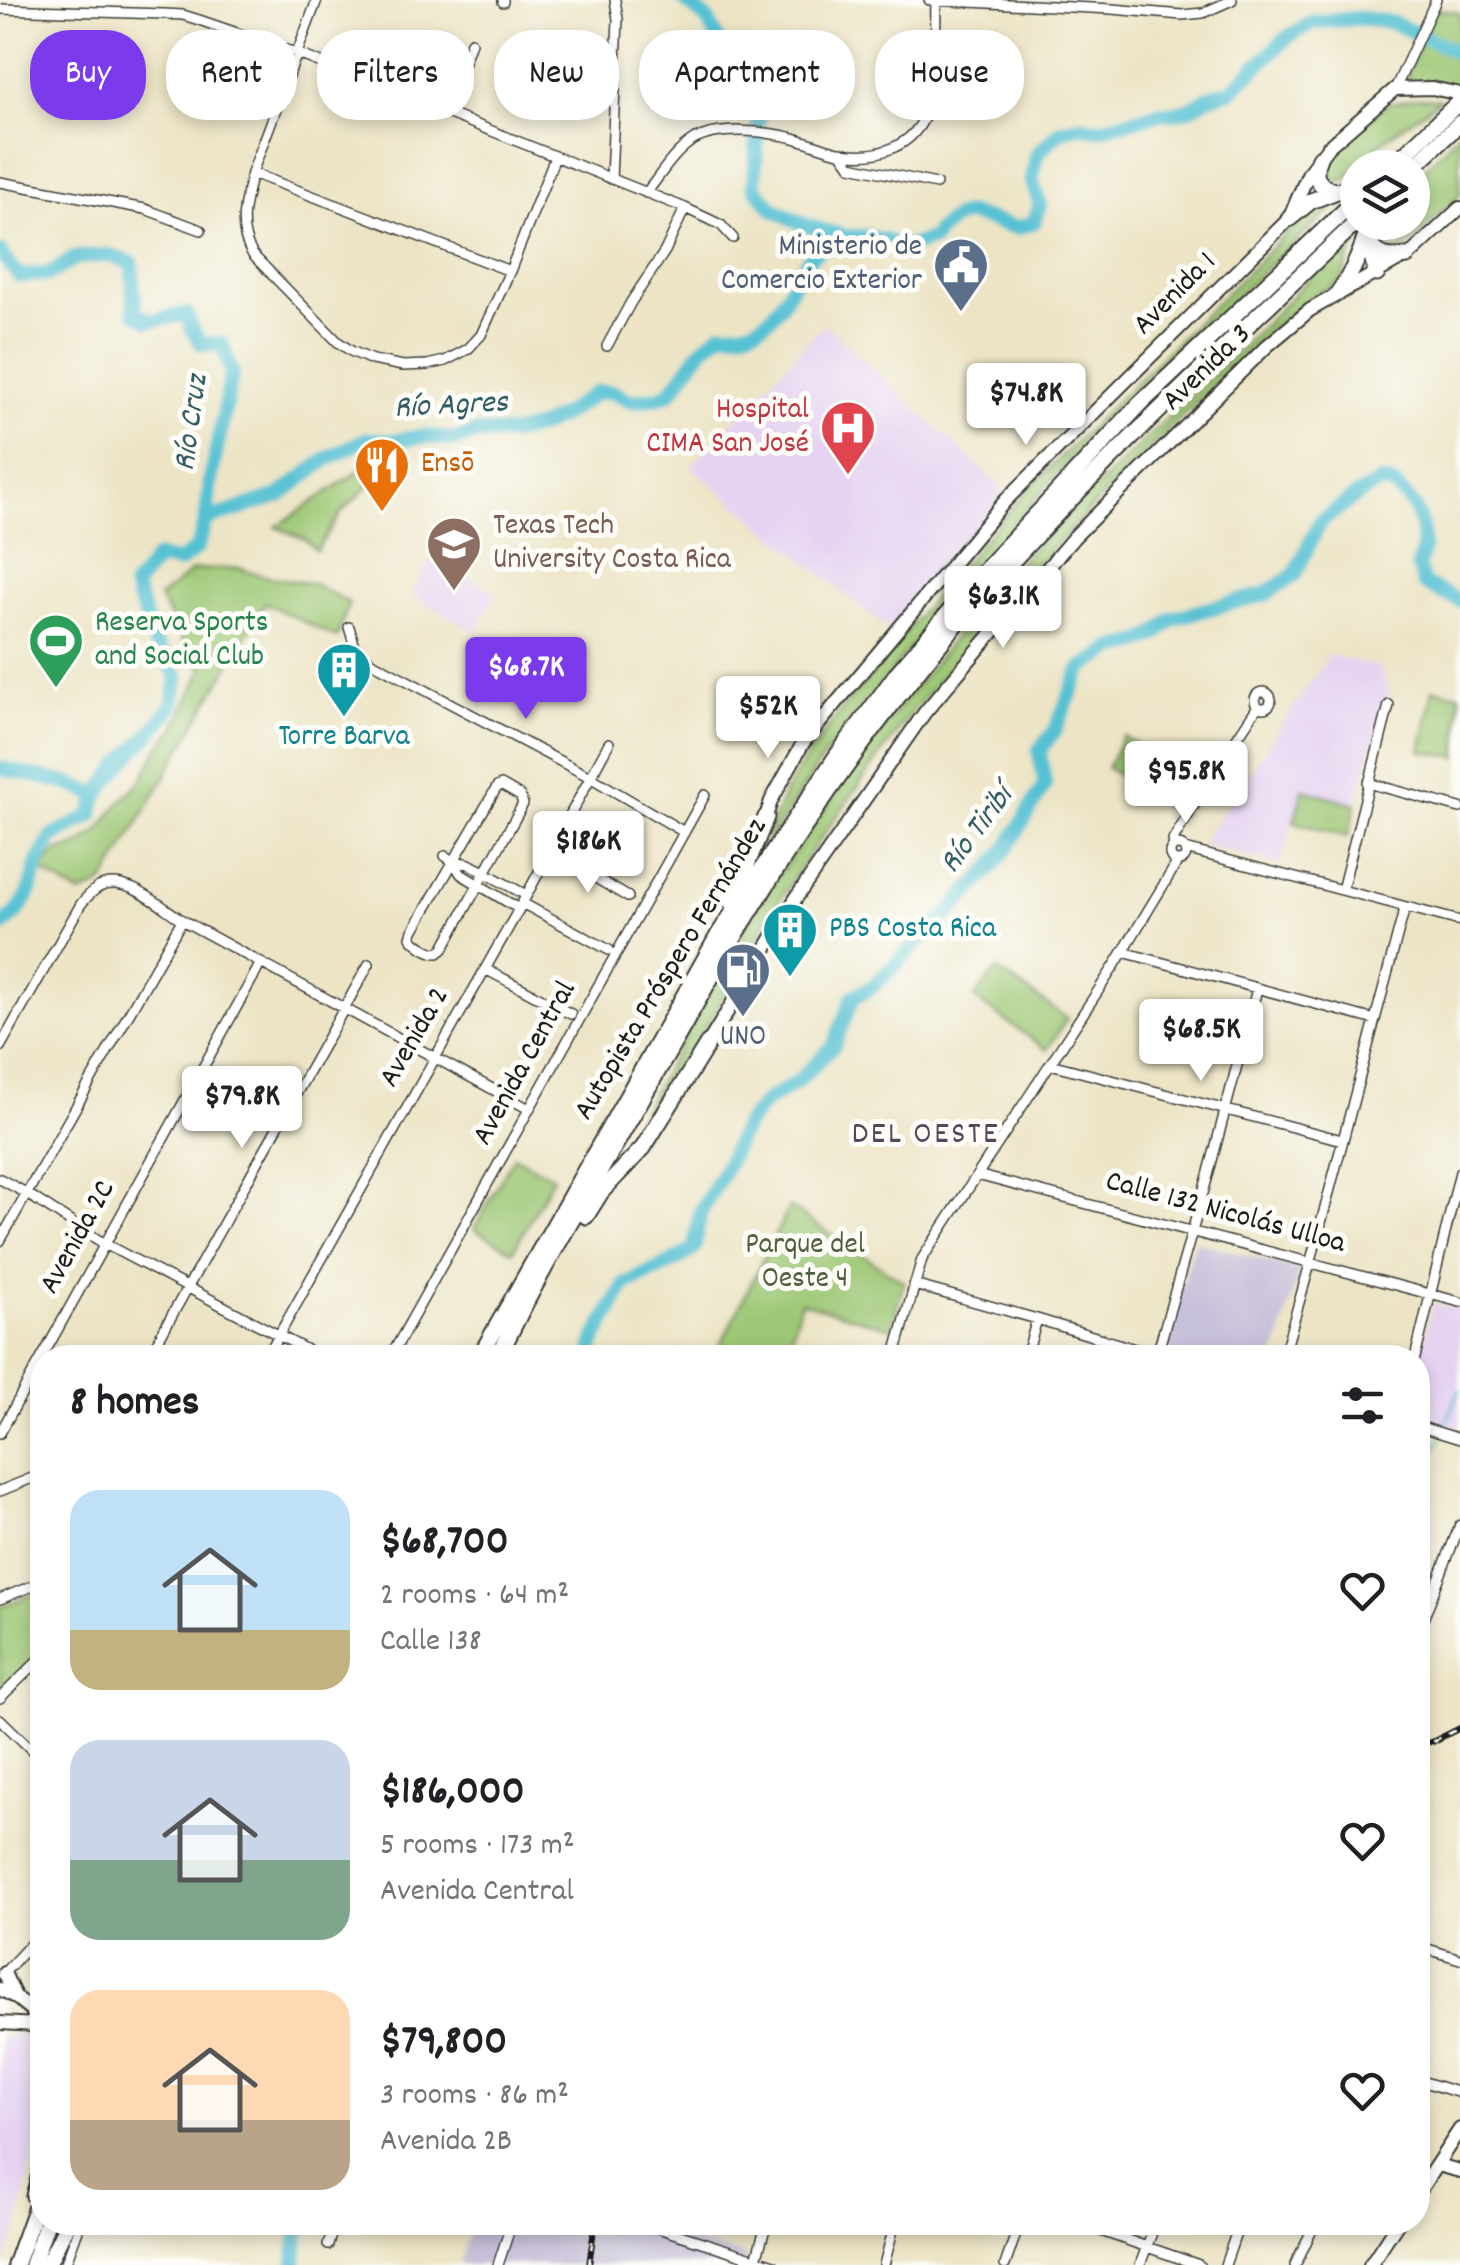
<!DOCTYPE html>
<meta charset="utf-8">
<style>
:root{--surface:#fff;--page:#f2f2f2;--text:#202124;--muted:#757577;--accent:#7c3aed}
body{margin:0;font-family:Dekko,sans-serif;background:var(--page);color:var(--text);height:100vh;display:flex;flex-direction:column;font-size:38px;white-space:nowrap}
*{box-sizing:border-box;margin:0}
p{font-size:32px;color:var(--muted)}
.icon{flex:none;width:55px;height:55px;fill:none;stroke:currentColor;stroke-width:2;stroke-linecap:round;stroke-linejoin:round}
.map{position:relative;flex:1;overflow:hidden}
.side{position:absolute;left:30px;top:1345px;width:1400px;height:890px;display:flex;flex-direction:column;background:var(--surface);border-radius:40px;box-shadow:0 5px 15px #0003}
.side>*{flex:none}
.hud{position:absolute;left:30px;top:30px;width:1400px;height:90px;display:flex;gap:20px}
.controls{position:absolute;left:1340px;top:150px;display:grid;gap:20px}
.controls a{display:grid;place-items:center;width:90px;height:90px;border-radius:50%;background:var(--surface);box-shadow:0 5px 15px #0003;font-size:50px}
.price{position:absolute;translate:-50% -85px;padding:0 22px;border-radius:10px;background:#fff;color:#222;font-size:32px;line-height:65px;filter:drop-shadow(0 2px 5px #0008)}
.price::after{content:'';position:absolute;left:50%;top:60px;width:30px;height:22px;margin-left:-15px;background:inherit;clip-path:polygon(0 0,100% 0,50% 100%)}
.price.selected{background:var(--accent);color:#fff}
ul{padding:0;list-style:none}
li{display:flex;align-items:center;gap:30px;height:250px;padding:0 40px}
li span{display:grid;place-items:center;flex:none;width:280px;height:200px;border-radius:30px;color:#555}
li>.icon{margin-inline-start:auto}
span .icon{width:120px;height:120px;fill:#fffc;stroke-width:1}
li b{font-size:42px}
h2{display:flex;justify-content:space-between;align-items:center;height:120px;padding:0 40px;font-size:42px}
.chip{padding:0 35px;border-radius:40px;background:var(--surface);box-shadow:0 5px 15px #0003;font-size:35px;line-height:90px}
.chip.selected{background:var(--accent);color:#fff}
.map>svg:first-child{display:block}
.built{fill:#e5d3f1}
.industrial{fill:#c7c0d9}
.green{fill:#9dc774;stroke:#5c7248;stroke-width:2.5}
.lines{fill:none;stroke-linecap:round;stroke-linejoin:round}
.stream{stroke:#57c1d3;stroke-width:2.5}
.river{stroke:#57c1d3;stroke-width:15}
.street-casing{stroke:#3b3a35;stroke-width:12}
.secondary-casing{stroke:#3b3a35;stroke-width:16}
.highway-casing{stroke:#3b3a35;stroke-width:19}
.street{stroke:#fff;stroke-width:9}
.secondary{stroke:#fff;stroke-width:12}
.highway{stroke:#fff;stroke-width:15}
.rail-casing{stroke:#1c1c1c;stroke-width:6}
.rail{stroke:#fdfcf7;stroke-width:2.5;stroke-dasharray:8;stroke-linecap:butt}
.labels{text-anchor:middle;dominant-baseline:central;stroke-width:10;stroke-linejoin:round;paint-order:stroke}
.service-label{font-size:30px;fill:#4e5e75;stroke:#fdfcf7;text-anchor:end}
.street-label{font-size:30px;fill:#1c1c1c;stroke:#fdfcf7}
.health-label{font-size:30px;fill:#be3a42;stroke:#fdfcf7;text-anchor:end}
.food-label{font-size:30px;fill:#c56008;stroke:#fdfcf7;text-anchor:start}
.education-label{font-size:30px;fill:#785e54;stroke:#fdfcf7;text-anchor:start}
.leisure-label{font-size:30px;fill:#27864d;stroke:#fdfcf7;text-anchor:start}
.culture-label{font-size:30px;fill:#0d838f;stroke:#fdfcf7}
.park-label{font-size:30px;fill:#50603f;stroke:#fdfcf7}
.water-label{font-size:32px;font-style:italic;fill:#345e65;stroke:#fdfcf7}
.neighbourhood-label{font-size:32px;letter-spacing:2.5px;fill:#52485b;stroke:#fdfcf7}
</style>
<div class="map">
<svg width="1460" height="2265" viewBox="0 0 1460 2265">
<rect width="100%" height="100%" fill="#fdfcf7"/>
<filter id="ink" filterUnits="userSpaceOnUse"><feTurbulence type="fractalNoise" baseFrequency=".01" numOctaves="2"/><feDisplacementMap in="SourceGraphic" scale="20" xChannelSelector="R" yChannelSelector="G"/><feConvolveMatrix kernelMatrix="1 2 1 2 8 2 1 2 1" color-interpolation-filters="sRGB"/></filter>
<filter id="wash" filterUnits="userSpaceOnUse"><feTurbulence type="fractalNoise" baseFrequency=".0048" numOctaves="4" result="noise"/><feDisplacementMap in="SourceGraphic" scale="40" xChannelSelector="R" yChannelSelector="G"/><feGaussianBlur stdDeviation="2.25" result="paint"/><feColorMatrix in="noise" values="0 0 0 0 0 0 0 0 0 0 0 0 0 0 0 0 0 1.4 0 .05"/><feComposite in="paint" operator="in"/></filter>
<g filter="url(#wash)">
<rect width="100%" height="100%" fill="#ece4c5"/>
<path class="built" d="M824,324L1002,488L1004,492L1003,496L893,625L889,626H884L691,467Z
M434,554L497,593L475,632L411,594Z
M1329,655L1378,667L1382,671L1391,700L1386,701L1356,804L1303,790L1280,865L1201,844Z
M1433,1303L1460,1309V1427L1418,1416V1367Z
M24,2033H31L42,2042V2115L18,2228L4,2265H0V2037Z"/>
<path class="industrial" d="M1195,1241L1299,1270L1275,1357H1187L1162,1351Z
M472,2222L634,2223V2225L746,2256L743,2265H459Z"/>
<path class="green" d="M1439,9L1460,13V83L1451,89L1413,83L1408,76L1409,69L1434,10Z
M1419,98L1440,99L1384,140L1344,180L1332,181L1325,177L1322,165L1326,157L1388,103Z
M1460,131V195L1401,252L1393,254L1371,239L1376,223L1412,222L1413,182Z
M1344,196H1348L1269,265L1067,462L910,648L821,761L759,856L785,792L799,768L836,717L936,594L1032,485L1286,234L1328,203Z
M1358,230L1361,231L1341,280L1309,299L1271,329L1139,459L1026,576L905,721L807,858L773,910L683,1066C675,1097 639,1142 616,1164V1158L760,902L867,747L999,582L1025,556L1270,319L1351,234Z
M378,458L387,468L341,513L316,551L305,539L276,527Z
M239,568L264,576L314,584L349,603L337,638L265,603L105,881L96,888L79,894L41,871L55,852L78,846L99,831L116,807L142,780L158,748L175,728L203,669L191,655L159,598L193,570Z
M1433,689L1460,694L1458,757L1421,751Z
M1123,736L1193,780L1177,812L1107,768Z
M1303,789L1356,804L1348,837L1294,822Z
M997,970L1067,1018L1047,1050L974,998Z
M514,1156L553,1177L513,1251L474,1229Z
M789,1207L904,1282L891,1328L801,1302L785,1357H725L716,1354Z
M42,1590V1651L0,1692V1607Z"/>
<g class="lines">
<path class="stream" d="M1443,1430L1460,1390
M1418,1480L1427,1467L1441,1438"/>
<path class="river" d="M684,0L707,19L735,74L759,112L754,186L773,209L805,225L843,236
M0,252L19,276L49,274L75,258L109,255L132,263L135,312L150,321L187,314L192,330L202,344H222L232,373L211,477L206,520
M0,768L70,784L97,795
M0,927L16,914L29,894L39,860L52,837L92,815L97,795L123,762L150,734L172,707L178,677L155,643L134,587L157,558L179,562L197,548L206,520L279,496L327,459L366,439L392,441L424,436L455,440L477,433L512,434L540,427L565,414L597,392H613L631,401L655,398L670,393L703,348L722,332C788,337 782,277 822,247C841,233 866,234 888,242C893,243 898,246 903,247C912,247 924,241 933,239L937,232L956,217L969,214L1017,228L1034,222L1040,204L1032,181L1037,154L1060,131L1081,126L1099,129L1160,113H1173L1190,109L1209,97L1232,90L1288,37L1313,22L1362,18L1393,23L1460,53
M592,1358L594,1342L625,1284L671,1263L694,1249L700,1213L724,1170L744,1127L765,1102L797,1082L834,1045L853,997L872,987L949,913L990,870L1008,847L1045,784L1039,751L1055,730L1081,669L1112,649L1138,643L1155,635L1173,618L1266,594L1295,574L1320,522L1359,494L1381,482L1394,485L1414,506L1422,528L1423,549L1418,567L1424,584L1460,601
M295,2265L299,2222"/>
</g>
</g>
<g filter="url(#ink)">
<g class="lines">
<g class="street-casing">
<path id="street" d="M317,0L252,173C245,201 236,229 253,255L338,342L351,351L372,360L403,366L427,365L445,361L468,349L481,335L510,271L555,157
M929,0L1112,9L1182,15L1203,13L1232,0
M503,2V0
M0,9L164,14L183,15L199,20L296,53L685,208L721,225L733,238
M1395,89L1436,0
M446,113L471,42
M841,152L851,166L936,184
M252,173L510,271
M611,179L618,19L615,0
M0,182L145,209L201,230
M646,193C660,176 673,153 692,141C718,126 762,131 790,137C806,141 820,147 835,151C873,161 916,149 928,107C938,74 935,34 936,0
M607,346L631,302L665,251L685,208
M349,627L355,647L370,661L590,777L684,832
M1255 700a8 8 0 1 1 16 0a8 8 0 1 1-16 0Z
M1368,783L1460,808
M501,785L520,796L523,804L443,949L438,953C429,953 416,944 411,937L413,931L497,787Z
M1170 853a8 8 0 1 1 16 0a8 8 0 1 1-16 0Z
M1174,845L1173,840L1215,771L1258,706
M1185,849L1460,921
M550,851L628,897
M445,856L453,861L469,864L526,895
M453,861L461,874L519,909
M1342,890L1389,705
M522,903L609,950
M1123,952L1375,1020
M485,969L571,1014
M0,1047L81,904C86,898 92,891 99,887C126,874 160,906 182,920L529,1109
M1050,1064L1342,1140
M977,1175L1460,1302
M0,1179L26,1193L103,1243L322,1358
M0,1241L182,920
M914,1285L1037,1319L1164,1358
M148,1358L369,964
M266,1358L519,909L609,743
M390,1358L705,795
M894,1358L922,1259L1115,965L1178,861
M1026,1358L1037,1319
M1156,1358L1209,1172L1257,989
M1283,1358L1310,1264L1405,907
M1415,1358L1460,1172
M1418,1426L1460,1439
M0,1433L261,963
M0,1491L42,1474
M0,1599L42,1582
M1418,1632L1460,1525
M0,1698L42,1657
M0,1719L42,1760
M1418,1946L1460,1959
M2,1975L42,1932
M1418,2080L1460,2093
M639,2222L774,2265
M1075,2222L1199,2265
M328,2245L335,2222
M66,2262L81,2222
M755,2263L767,2222
M498,2265L512,2222
M884,2265L895,2222
M1005,2265L1020,2222
M1140,2265L1156,2222
M1225,2265L1240,2222
M1295,2265L1316,2222"/>
</g>
<g class="secondary-casing">
<path id="secondary" d="M766,817L771,801L803,743L1005,501L1289,219L1309,172L1328,147L1395,89L1432,88L1460,94
M709,1042L796,898L925,712L1074,537L1267,346L1310,310L1413,252L1460,208
M4,1973L14,1994
M0,1989L15,1997L39,2016
M0,2023L37,2025
M1437,2165L1460,2171
M1418,2193L1460,2129
M1370,2265L1398,2222"/>
</g>
<g class="highway-casing">
<path id="highway" d="M1319,158C1311,175 1319,189 1337,191
M1390,168L1460,101
M1412,168L1460,123
M1289,219L1311,201L1358,183
M1367,239C1377,257 1388,259 1407,256
M1368,243L1377,274
M1338,293C1354,271 1363,249 1370,222
M732,902L766,817
M586,1216L601,1192L643,1148L709,1042
M479,1358L719,934L836,757L898,672L991,563L1140,404L1358,198
M498,1358C540,1269 593,1185 641,1100C673,1045 703,990 735,936C810,811 904,679 1003,571C1115,449 1237,335 1358,221
M34,2012L42,2015
M32,2024L42,2031
M34,2196L42,2166
M15,2265L42,2190
M32,2265L47,2222
M47,2265L68,2222"/>
</g>
<use href="#street" class="street"/>
<use href="#secondary" class="secondary"/>
<use href="#highway" class="highway"/>
<g class="rail-casing">
<path id="rail" d="M1418,1746L1436,1740L1460,1728
M589,2265L595,2222"/>
</g>
<use href="#rail" class="rail"/>
</g>
</g>
<defs>
<g id="civic-pin" transform="scale(2.875)"><path d="M0 17L-7.5 6A9.5 9.5 0 1 1 7.5 6Z" fill="#5c6f8a" stroke="#fdfcf7"/><path d="M-.6-6.5H3V-4.5H.6V-3L4-1V1h2V6H-6V1h2V-1L-.6-3ZM-1.2 2.5V6h2.4V2.5Z" fill="#fff"/></g>
<g id="hospital-pin" transform="scale(2.875)"><path d="M0 17L-7.5 6A9.5 9.5 0 1 1 7.5 6Z" fill="#e0444e" stroke="#fdfcf7"/><path d="M-5-5h3v3.5h4V-5h3V5h-3V1.5h-4V5h-3Z" fill="#fff"/></g>
<g id="restaurant-pin" transform="scale(2.875)"><path d="M0 17L-7.5 6A9.5 9.5 0 1 1 7.5 6Z" fill="#e8710a" stroke="#fdfcf7"/><path d="M-5-6h1v4h1v-4h1v4h1v-4h1v5L-1.5 .5V6h-2V.5L-5-1ZM5-6V6H3V1.5H1.5Q1.5-4 5-6Z" fill="#fff"/></g>
<g id="university-pin" transform="scale(2.875)"><path d="M0 17L-7.5 6A9.5 9.5 0 1 1 7.5 6Z" fill="#8d6e63" stroke="#fdfcf7"/><path d="M0-5L7-2L0 1L-7-2ZM-4 1L0 2.5L4 1V4Q0 6-4 4Z" fill="#fff"/></g>
<g id="stadium-pin" transform="scale(2.875)"><path d="M0 17L-7.5 6A9.5 9.5 0 1 1 7.5 6Z" fill="#2e9e5b" stroke="#fdfcf7"/><path d="M0-5a6.5 5 0 1 0 0 10a6.5 5 0 1 0 0-10ZM-3.5-1.8h7v3.6h-7Z" fill="#fff"/></g>
<g id="building-pin" transform="scale(2.875)"><path d="M0 17L-7.5 6A9.5 9.5 0 1 1 7.5 6Z" fill="#0f9aa8" stroke="#fdfcf7"/><path d="M-4-6H4V6H1V3H-1V6H-4ZM-2.5-4.3h1.7v1.8h-1.7ZM.8-4.3h1.7v1.8H.8ZM-2.5-1h1.7V.8h-1.7ZM.8-1h1.7V.8H.8Z" fill="#fff"/></g>
<g id="fuel-pin" transform="scale(2.875)"><path d="M0 17L-7.5 6A9.5 9.5 0 1 1 7.5 6Z" fill="#5c6f8a" stroke="#fdfcf7"/><path d="M-5.5-6h7V0h2V4h1.3V-2.5L3-4.5l.8-.8L6-3V5H2.5V1h-1V6h-7ZM-4.2-4.7v3.2H.2V-4.7Z" fill="#fff"/></g>
</defs>
<g fill-rule="evenodd">
<use href="#civic-pin" x="961" y="265"/>
<use href="#hospital-pin" x="848" y="428"/>
<use href="#restaurant-pin" x="382" y="465"/>
<use href="#university-pin" x="454" y="544"/>
<use href="#stadium-pin" x="56" y="641"/>
<use href="#building-pin" x="344" y="670"/>
<use href="#building-pin" x="790" y="930"/>
<use href="#fuel-pin" x="743" y="970"/>
</g>
<g class="labels">
<g class="service-label">
<text x="922" y="248">Ministerio de<tspan x="922" dy="34">Comercio Exterior</tspan></text>
<text x="743" y="1038" text-anchor="middle">UNO</text>
</g>
<g class="street-label">
<text transform="translate(1176 295) rotate(-45)">Avenida 1</text>
<text transform="translate(1208 369) rotate(-44)">Avenida 3</text>
<text transform="translate(672 970) rotate(-59)">Autopista Próspero Fernández</text>
<text transform="translate(416 1038) rotate(-60)">Avenida 2</text>
<text transform="translate(526 1064) rotate(-61)">Avenida Central</text>
<text transform="translate(1225 1214) rotate(15)">Calle 132 Nicolás Ulloa</text>
<text transform="translate(79 1238) rotate(-61)">Avenida 2C</text>
</g>
<g class="health-label">
<text x="809" y="411">Hospital<tspan x="809" dy="34">CIMA San José</tspan></text>
</g>
<g class="food-label">
<text x="421" y="465">Ensō</text>
</g>
<g class="education-label">
<text x="493" y="527">Texas Tech<tspan x="493" dy="34">University Costa Rica</tspan></text>
</g>
<g class="leisure-label">
<text x="95" y="624">Reserva Sports<tspan x="95" dy="34">and Social Club</tspan></text>
</g>
<g class="culture-label">
<text x="344" y="738">Torre Barva</text>
<text x="829" y="930" text-anchor="start">PBS Costa Rica</text>
</g>
<g class="park-label">
<text x="805" y="1246">Parque del<tspan x="805" dy="34">Oeste 4</tspan></text>
</g>
<g class="water-label">
<text transform="translate(451 407) rotate(-3)">Río Agres</text>
<text transform="translate(193 423) rotate(-82)">Río Cruz</text>
<text transform="translate(978 831) rotate(-53)">Río Tiribí</text>
</g>
<g class="neighbourhood-label">
<text x="926" y="1136">DEL OESTE</text>
</g>
</g>
</svg>
<div class="controls">
<a><svg class="icon" aria-label="layers" viewBox="0 0 24 24"><path d="M12 4l9 5-9 5-9-5zM3 14l9 5 9-5"/></svg></a>
</div>
<b class="price" style="left:1026px;top:448px">$74.8K</b>
<b class="price" style="left:1003px;top:651px">$63.1K</b>
<b class="price selected" style="left:526px;top:722px">$68.7K</b>
<b class="price" style="left:768px;top:761px">$52K</b>
<b class="price" style="left:1186px;top:826px">$95.8K</b>
<b class="price" style="left:588px;top:896px">$186K</b>
<b class="price" style="left:1201px;top:1084px">$68.5K</b>
<b class="price" style="left:242px;top:1151px">$79.8K</b>
<div class="hud">
<a class="chip selected">Buy</a>
<a class="chip">Rent</a>
<a class="chip">Filters</a>
<a class="chip">New</a>
<a class="chip">Apartment</a>
<a class="chip">House</a>
</div>
<section class="side">
<h2>8 homes<svg class="icon" aria-label="filters" viewBox="0 0 24 24"><path d="M4 7h16M4 17h16"/><circle cx="9" cy="7" r="2"/><circle cx="15" cy="17" r="2"/></svg></h2>
<ul>
<li><span style="background:linear-gradient(#bfe0f5 70%,#c2b280 0)"><svg class="icon" aria-label="home" viewBox="0 0 24 24"><path d="M3 11l9-7 9 7M6 9v11h12V9"/></svg></span><div><b>$68,700</b><p>2 rooms · 64 m²</p><p>Calle 138</p></div><svg class="icon" aria-label="heart" viewBox="0 0 24 24"><path d="M12 20l-8-8c-3-5 5-10 8-4 3-6 11-1 8 4z"/></svg></li>
<li><span style="background:linear-gradient(#c9d6e8 60%,#7fa58c 0)"><svg class="icon" aria-label="home" viewBox="0 0 24 24"><path d="M3 11l9-7 9 7M6 9v11h12V9"/></svg></span><div><b>$186,000</b><p>5 rooms · 173 m²</p><p>Avenida Central</p></div><svg class="icon" aria-label="heart" viewBox="0 0 24 24"><path d="M12 20l-8-8c-3-5 5-10 8-4 3-6 11-1 8 4z"/></svg></li>
<li><span style="background:linear-gradient(#ffd9b3 65%,#b9a48a 0)"><svg class="icon" aria-label="home" viewBox="0 0 24 24"><path d="M3 11l9-7 9 7M6 9v11h12V9"/></svg></span><div><b>$79,800</b><p>3 rooms · 86 m²</p><p>Avenida 2B</p></div><svg class="icon" aria-label="heart" viewBox="0 0 24 24"><path d="M12 20l-8-8c-3-5 5-10 8-4 3-6 11-1 8 4z"/></svg></li>
</ul>
</section>
</div>
